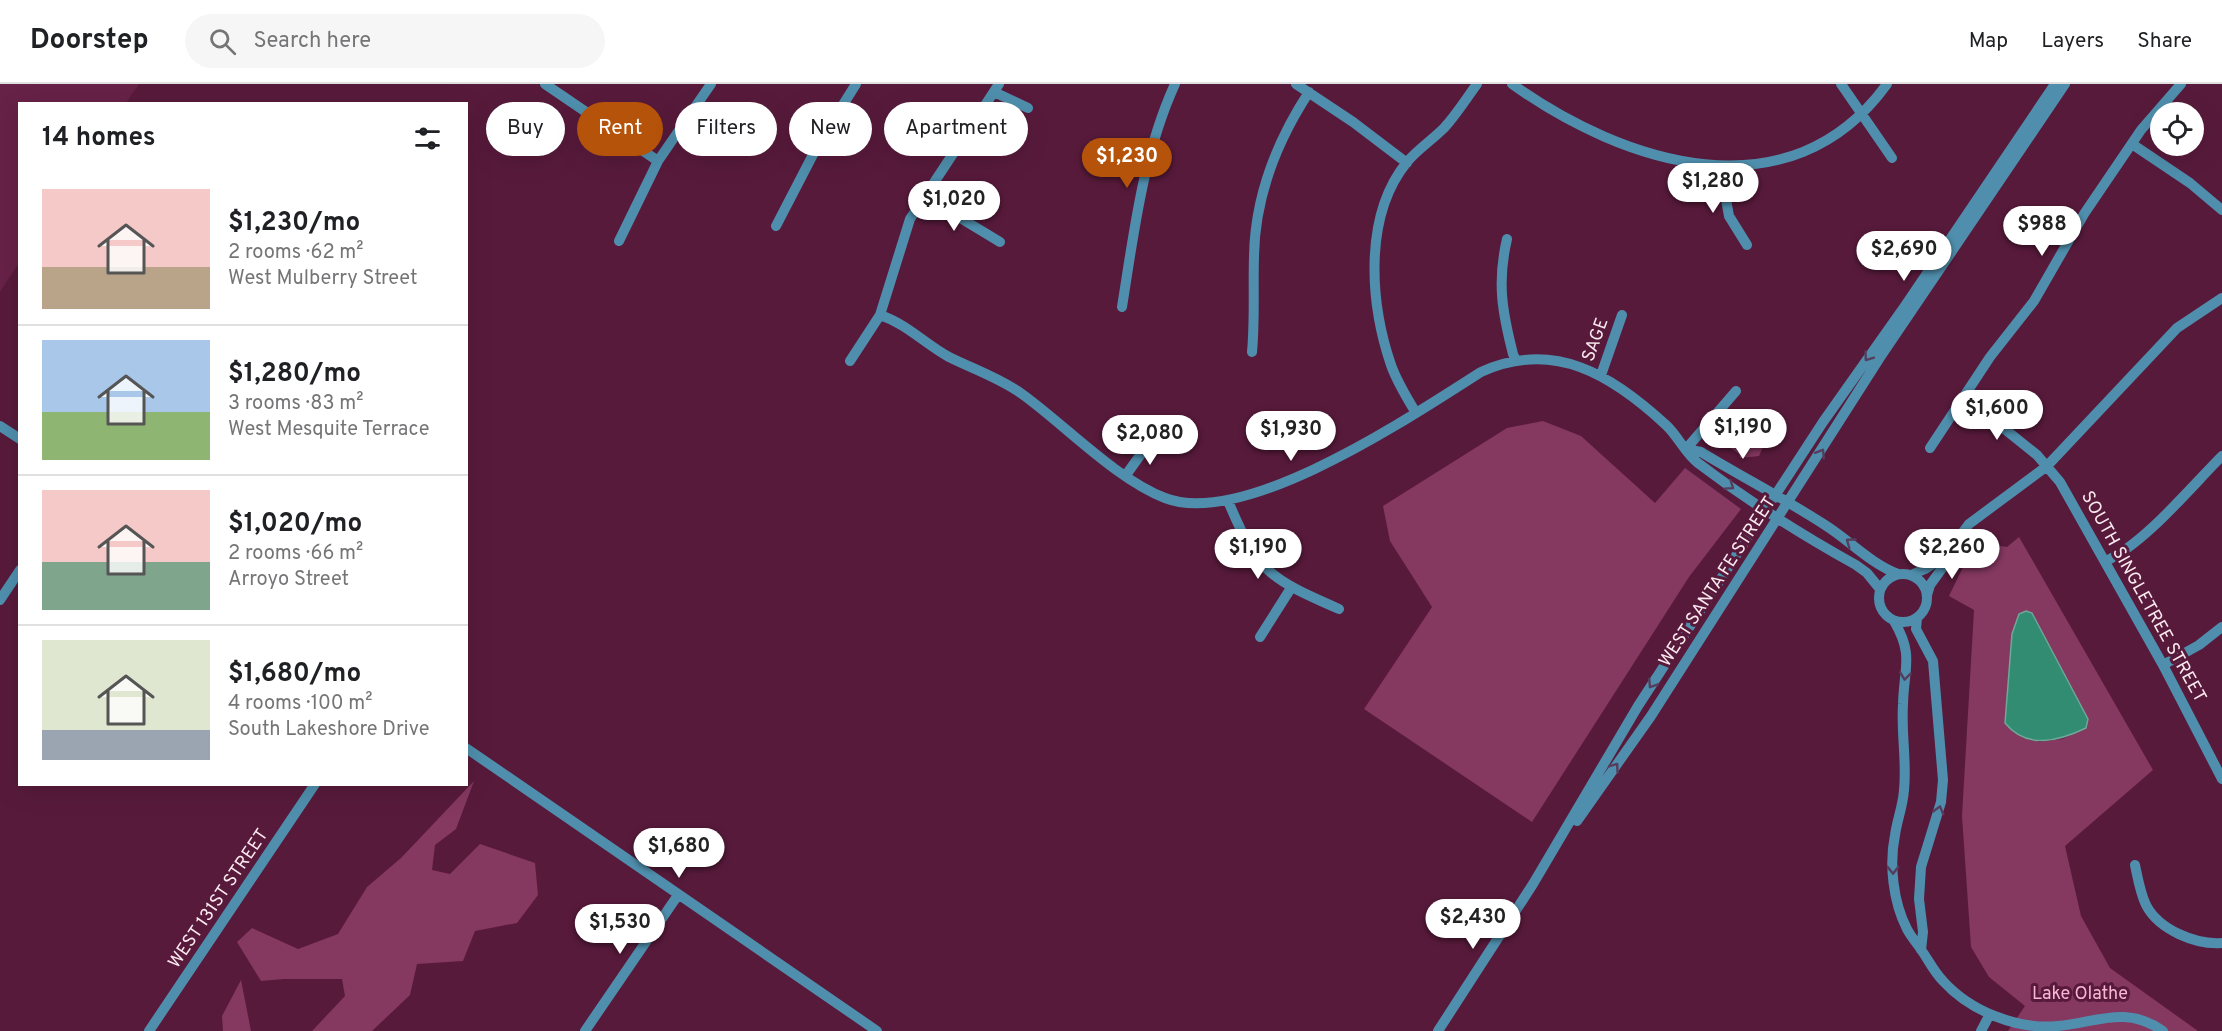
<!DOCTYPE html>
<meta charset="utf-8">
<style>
:root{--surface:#fff;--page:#f6f6f6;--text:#202124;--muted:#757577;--line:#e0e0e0;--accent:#b45309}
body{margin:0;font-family:Overpass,sans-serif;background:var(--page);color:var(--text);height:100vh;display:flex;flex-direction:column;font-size:22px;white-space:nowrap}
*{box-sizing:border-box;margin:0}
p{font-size:20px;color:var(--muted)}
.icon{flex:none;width:33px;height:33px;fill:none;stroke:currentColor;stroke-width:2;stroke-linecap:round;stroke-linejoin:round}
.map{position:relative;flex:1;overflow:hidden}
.drawer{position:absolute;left:18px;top:18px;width:450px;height:684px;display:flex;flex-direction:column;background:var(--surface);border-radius:0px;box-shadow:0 6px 24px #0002}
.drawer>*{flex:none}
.guide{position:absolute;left:486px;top:18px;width:570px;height:54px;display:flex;gap:12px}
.buttons{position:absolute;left:2150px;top:18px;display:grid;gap:12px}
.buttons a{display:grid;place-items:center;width:54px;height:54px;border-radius:50%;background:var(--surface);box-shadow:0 6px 24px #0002;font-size:30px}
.price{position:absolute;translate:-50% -51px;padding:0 14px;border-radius:21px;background:#fff;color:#222;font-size:20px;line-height:39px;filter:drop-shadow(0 2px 3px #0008)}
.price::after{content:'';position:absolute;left:50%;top:36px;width:18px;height:14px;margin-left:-9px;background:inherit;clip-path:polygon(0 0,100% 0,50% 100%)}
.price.active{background:var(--accent);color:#fff}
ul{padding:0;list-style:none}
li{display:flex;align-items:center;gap:18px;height:150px;padding:0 24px}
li+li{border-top:2px solid var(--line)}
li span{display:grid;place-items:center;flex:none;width:168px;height:120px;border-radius:0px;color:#555}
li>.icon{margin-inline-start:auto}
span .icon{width:72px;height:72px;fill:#fffc;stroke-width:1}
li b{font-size:26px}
h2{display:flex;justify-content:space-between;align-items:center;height:72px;padding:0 24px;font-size:26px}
.pill{padding:0 21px;border-radius:27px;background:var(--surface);box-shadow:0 6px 24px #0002;font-size:21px;line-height:54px}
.pill.active{background:var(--accent);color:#fff}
header{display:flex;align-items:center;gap:36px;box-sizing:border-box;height:84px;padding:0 30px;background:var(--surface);border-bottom:2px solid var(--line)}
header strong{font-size:28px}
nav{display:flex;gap:33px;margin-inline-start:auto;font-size:21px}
.search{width:420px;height:54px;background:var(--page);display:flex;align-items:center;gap:15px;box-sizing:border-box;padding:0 21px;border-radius:33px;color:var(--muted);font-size:22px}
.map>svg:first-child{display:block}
.built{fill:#672247}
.green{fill:#853860;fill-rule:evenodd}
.water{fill:#328c72;stroke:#6ea898;stroke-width:1.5}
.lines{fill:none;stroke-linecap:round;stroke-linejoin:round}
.minor{stroke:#4f8fad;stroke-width:10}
.oneway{stroke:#553d5d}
.labels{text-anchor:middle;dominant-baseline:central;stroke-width:6;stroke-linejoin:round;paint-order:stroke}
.street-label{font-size:18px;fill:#faeaf0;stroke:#581a3b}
.park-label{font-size:18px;fill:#fab5d4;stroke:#581a3b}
</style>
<header>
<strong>Doorstep</strong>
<div class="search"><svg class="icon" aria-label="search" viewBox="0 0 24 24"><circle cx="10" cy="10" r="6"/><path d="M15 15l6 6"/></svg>Search here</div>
<nav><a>Map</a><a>Layers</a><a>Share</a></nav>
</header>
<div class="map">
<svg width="2222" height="947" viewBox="0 0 2222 947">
<rect width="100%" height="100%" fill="#581a3b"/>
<path class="built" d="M0,0H139L126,19L20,20L19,179L0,208Z"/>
<path class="green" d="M1543,337L1581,352L1655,419L1685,384L1741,425L1689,493L1532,738L1364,625L1432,523L1390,457L1383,422L1507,344Z
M1732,342L1762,357L1764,361L1759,372L1740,374L1739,370L1720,356Z
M2019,453L2153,686L2065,762L2081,832L2110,884L2198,947H2008L2025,922L1989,893L1971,863L1962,732L1974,526L1949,512L1975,458L2007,463ZM2026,527L2033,530L2088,635L2086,644L2062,655L2038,658Z
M474,697L456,745L435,761L432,786L450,790L480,760L535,779L538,811L517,839L475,847L463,877L417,880L410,911L372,947H312L345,912L342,895H284L261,897L237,858L252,844L298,865L338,850L367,803L401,774Z
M241,896L251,947H223L222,932Z"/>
<path class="water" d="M2026,527L2032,529L2088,635L2086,644C2059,657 2027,666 2005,639L2012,550L2019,530Z"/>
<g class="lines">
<path class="minor" d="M545,0L658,77
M1296,0L1353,38L1407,79
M1512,0C1624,80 1790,134 1887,0
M1841,0L1892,74
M994,8L1028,24
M2132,60L2190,99L2222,126
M1720,83L1729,132L1747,161
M924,112L1000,158
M776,142L819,59L856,0
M1507,155C1497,198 1502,227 1513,270L1516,277
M619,157L658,77L711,0
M1122,223C1134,148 1143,70 1175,0
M880,231C907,240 925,260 949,273C973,285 1000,294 1022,310C1065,341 1116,395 1165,414C1245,445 1413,331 1481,288C1554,255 1612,291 1666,341C1678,352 1685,369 1698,379C1748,417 1802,451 1856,481L1867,489L1880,505
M1252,268C1255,236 1253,204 1254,172C1255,113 1277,57 1309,8
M850,277L880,231L910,135L999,0
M1601,291L1622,231
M1965,313L2037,371L2060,398L2163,581L2222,695
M1416,329C1407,314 1397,298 1391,281C1370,219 1363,132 1407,78C1418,65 1432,56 1444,44C1456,31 1466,15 1477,0
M0,342L20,355
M1930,364L1990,273L2034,217L2084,130L2141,46L2181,0
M1686,365L1701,368C1742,393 1785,415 1825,441C1849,456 1871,480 1898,490
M1686,365L1736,307
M1126,391L1151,356
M1228,417C1258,488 1268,494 1339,525
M2106,477C2145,459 2190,404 2222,372
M1879 514a24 24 0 1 1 48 0a24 24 0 1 1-48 0Z
M1911,491L1925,485L1946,471
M1927,511L1930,501L1943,483L1946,471L1969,440L2047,382L2177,244L2222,214
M0,516L20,486
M1917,534L1916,545L1933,577L1943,696L1941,718L1921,783L1919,815L1923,848L1921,866
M1894,537C1914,571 1904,583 1903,620C1901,649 1907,678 1904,706C1903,722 1897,736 1895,751C1889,780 1893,818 1907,845C1911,853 1917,859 1922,867C1929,877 1934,888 1943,897C1970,927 2017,946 2058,942C2098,938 2126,921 2163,947
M1260,553L1291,504
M2163,581L2199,561L2222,543
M466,664L877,947
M1577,737L1651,632L1879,275L2065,0
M2135,781C2138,795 2140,808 2146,821C2159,846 2196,861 2222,859
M149,947L315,700
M585,947L678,811
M1438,947L1533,800L1638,622L1823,338L1905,222L2055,0
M1981,947L1990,930"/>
</g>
<defs><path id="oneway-chevron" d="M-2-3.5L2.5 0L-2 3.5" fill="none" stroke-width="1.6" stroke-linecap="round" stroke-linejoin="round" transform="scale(1.5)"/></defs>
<g class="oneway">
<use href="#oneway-chevron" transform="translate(1868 273) rotate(126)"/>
<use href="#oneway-chevron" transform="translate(1821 369) rotate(-58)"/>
<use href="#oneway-chevron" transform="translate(1730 402) rotate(35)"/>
<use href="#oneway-chevron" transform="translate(1850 458) rotate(-144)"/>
<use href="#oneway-chevron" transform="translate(1905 592) rotate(97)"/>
<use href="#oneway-chevron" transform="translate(1652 600) rotate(123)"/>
<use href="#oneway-chevron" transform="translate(1615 683) rotate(-55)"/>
<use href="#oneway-chevron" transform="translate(1939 726) rotate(-75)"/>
<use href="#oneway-chevron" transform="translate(1893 786) rotate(89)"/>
</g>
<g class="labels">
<g class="street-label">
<text transform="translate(1596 256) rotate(-70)">SAGE</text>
<text transform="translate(1718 498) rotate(-57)">WEST SANTA FE STREET</text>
<text transform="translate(2143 513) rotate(61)">SOUTH SINGLETREE STREET</text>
<text transform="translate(219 815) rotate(-56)">WEST 131ST STREET</text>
</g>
<g class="park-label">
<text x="2080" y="910">Lake Olathe</text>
</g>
</g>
</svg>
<div class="buttons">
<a><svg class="icon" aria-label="locate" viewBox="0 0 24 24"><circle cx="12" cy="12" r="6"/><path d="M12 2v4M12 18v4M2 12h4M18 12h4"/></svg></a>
</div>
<b class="price active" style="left:1127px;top:105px">$1,230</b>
<b class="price" style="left:1713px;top:130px">$1,280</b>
<b class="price" style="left:954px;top:148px">$1,020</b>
<b class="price" style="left:2042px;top:173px">$988</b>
<b class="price" style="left:1904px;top:198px">$2,690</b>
<b class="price" style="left:1997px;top:357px">$1,600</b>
<b class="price" style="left:1743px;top:376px">$1,190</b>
<b class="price" style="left:1291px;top:378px">$1,930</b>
<b class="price" style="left:1150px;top:382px">$2,080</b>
<b class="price" style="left:1258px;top:496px">$1,190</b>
<b class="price" style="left:1952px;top:496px">$2,260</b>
<b class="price" style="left:679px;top:795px">$1,680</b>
<b class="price" style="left:1473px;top:866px">$2,430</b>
<b class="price" style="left:620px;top:871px">$1,530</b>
<div class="guide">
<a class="pill">Buy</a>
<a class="pill active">Rent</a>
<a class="pill">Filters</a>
<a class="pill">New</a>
<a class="pill">Apartment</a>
</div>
<section class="drawer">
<h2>14 homes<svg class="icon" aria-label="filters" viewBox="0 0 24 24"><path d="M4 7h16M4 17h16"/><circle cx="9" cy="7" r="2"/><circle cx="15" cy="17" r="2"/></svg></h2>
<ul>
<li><span style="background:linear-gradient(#f6c9c9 65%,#b9a48a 0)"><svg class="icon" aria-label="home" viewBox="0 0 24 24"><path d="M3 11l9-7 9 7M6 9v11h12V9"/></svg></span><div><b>$1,230/mo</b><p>2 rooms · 62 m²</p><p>West Mulberry Street</p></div></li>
<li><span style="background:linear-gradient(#a9c7e8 60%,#8fb573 0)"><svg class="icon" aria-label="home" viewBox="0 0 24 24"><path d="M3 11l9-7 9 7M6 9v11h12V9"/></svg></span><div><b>$1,280/mo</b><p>3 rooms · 83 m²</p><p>West Mesquite Terrace</p></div></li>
<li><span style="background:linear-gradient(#f6c9c9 60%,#7fa58c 0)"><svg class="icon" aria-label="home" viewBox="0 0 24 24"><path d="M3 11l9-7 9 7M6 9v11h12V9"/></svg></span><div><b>$1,020/mo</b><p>2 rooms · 66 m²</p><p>Arroyo Street</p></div></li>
<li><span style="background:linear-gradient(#dfe7d0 75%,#9aa5b1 0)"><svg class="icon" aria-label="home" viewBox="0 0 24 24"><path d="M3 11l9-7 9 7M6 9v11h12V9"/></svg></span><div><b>$1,680/mo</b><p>4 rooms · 100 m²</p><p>South Lakeshore Drive</p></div></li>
</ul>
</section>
</div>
